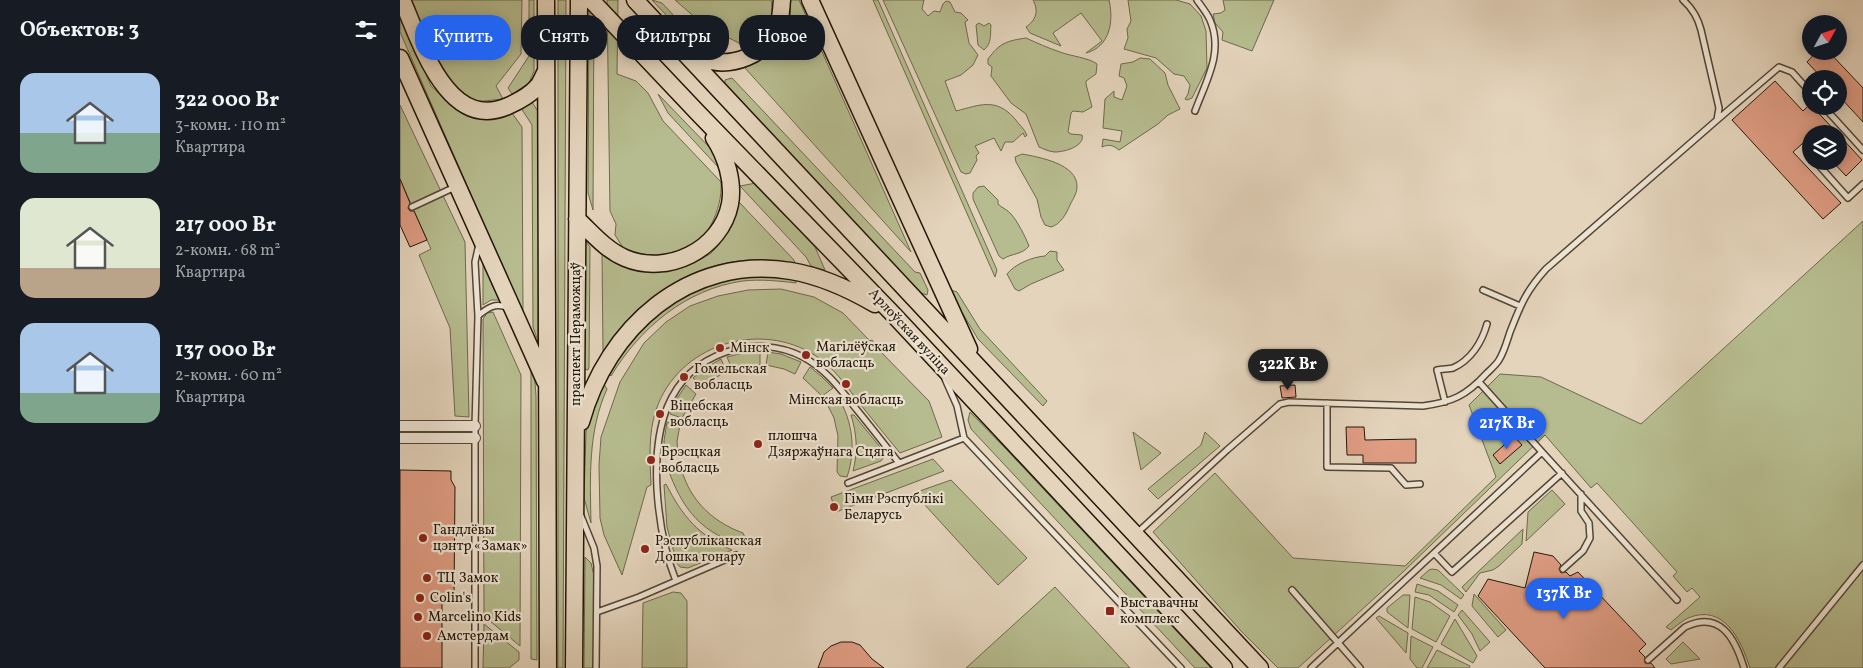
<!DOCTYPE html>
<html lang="ru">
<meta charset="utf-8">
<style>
:root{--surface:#171b24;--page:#20242c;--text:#f1f3f6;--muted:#9ea1a6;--accent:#2563eb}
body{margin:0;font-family:Vollkorn,serif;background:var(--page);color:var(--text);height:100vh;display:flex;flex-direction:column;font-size:19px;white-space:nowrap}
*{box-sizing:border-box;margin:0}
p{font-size:16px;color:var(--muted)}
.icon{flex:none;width:28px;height:28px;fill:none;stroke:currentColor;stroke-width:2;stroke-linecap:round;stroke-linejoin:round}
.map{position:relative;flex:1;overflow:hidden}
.side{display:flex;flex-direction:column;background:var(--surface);width:400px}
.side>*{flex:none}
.hud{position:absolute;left:15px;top:15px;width:475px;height:45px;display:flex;gap:10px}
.needle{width:32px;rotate:50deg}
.controls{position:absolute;left:1402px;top:15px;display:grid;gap:10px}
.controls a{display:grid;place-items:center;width:45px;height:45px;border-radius:50%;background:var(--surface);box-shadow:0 2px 12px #0003;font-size:25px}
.price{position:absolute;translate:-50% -42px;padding:0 11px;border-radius:18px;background:var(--accent);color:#fff;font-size:16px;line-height:32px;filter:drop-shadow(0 1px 2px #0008)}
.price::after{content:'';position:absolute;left:50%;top:30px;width:15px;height:11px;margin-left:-8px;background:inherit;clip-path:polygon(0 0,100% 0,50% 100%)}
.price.current{background:#222;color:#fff}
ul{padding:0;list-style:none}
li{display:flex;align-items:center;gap:15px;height:125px;padding:0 20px}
li span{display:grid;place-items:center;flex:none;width:140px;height:100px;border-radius:15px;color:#555}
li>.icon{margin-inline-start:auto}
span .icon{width:60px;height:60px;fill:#fffc;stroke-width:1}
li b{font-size:21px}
h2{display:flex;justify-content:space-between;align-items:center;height:60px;padding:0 20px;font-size:21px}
.chip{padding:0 18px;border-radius:20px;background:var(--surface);box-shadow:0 2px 12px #0003;font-size:18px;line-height:45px}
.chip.current{background:var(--accent);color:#fff}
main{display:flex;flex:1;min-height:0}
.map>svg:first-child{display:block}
.green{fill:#b6bc8f;stroke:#6c6a4c}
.building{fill:#e09d84;stroke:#231708}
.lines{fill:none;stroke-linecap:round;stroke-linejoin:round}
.lane-casing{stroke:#534635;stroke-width:8}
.street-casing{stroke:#534635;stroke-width:12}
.primary-casing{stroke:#231708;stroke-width:19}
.lane{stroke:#ede3d3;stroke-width:5}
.street{stroke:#ede3d3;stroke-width:10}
.primary{stroke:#e4d4bc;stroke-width:16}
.poi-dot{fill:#8f2418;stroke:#ede3d3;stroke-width:2}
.labels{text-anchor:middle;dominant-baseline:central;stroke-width:4.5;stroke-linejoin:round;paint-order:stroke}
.street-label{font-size:14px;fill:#231708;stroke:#ede3d3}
.poi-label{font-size:14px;fill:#231708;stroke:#ede3d3;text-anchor:start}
</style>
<main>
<section class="side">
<h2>Объектов: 3<svg class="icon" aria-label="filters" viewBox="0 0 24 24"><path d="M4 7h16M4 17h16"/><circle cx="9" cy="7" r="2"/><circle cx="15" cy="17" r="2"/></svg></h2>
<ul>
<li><span style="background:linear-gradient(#a9c7e8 60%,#7fa58c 0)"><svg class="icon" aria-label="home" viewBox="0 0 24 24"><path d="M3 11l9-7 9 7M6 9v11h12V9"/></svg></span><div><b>322 000 Br</b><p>3-комн. · 110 m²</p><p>Квартира</p></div></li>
<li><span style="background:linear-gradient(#dfe7d0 70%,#b9a48a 0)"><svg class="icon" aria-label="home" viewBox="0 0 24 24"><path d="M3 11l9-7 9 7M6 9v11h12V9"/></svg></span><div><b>217 000 Br</b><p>2-комн. · 68 m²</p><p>Квартира</p></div></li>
<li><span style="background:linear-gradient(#a9c7e8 70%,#7fa58c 0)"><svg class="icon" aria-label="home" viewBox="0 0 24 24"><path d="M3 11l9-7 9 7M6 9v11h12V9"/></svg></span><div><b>137 000 Br</b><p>2-комн. · 60 m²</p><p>Квартира</p></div></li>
</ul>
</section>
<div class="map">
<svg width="1463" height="668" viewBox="0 0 1463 668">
<rect width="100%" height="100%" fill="#e4d4bc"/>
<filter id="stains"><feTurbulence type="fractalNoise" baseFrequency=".004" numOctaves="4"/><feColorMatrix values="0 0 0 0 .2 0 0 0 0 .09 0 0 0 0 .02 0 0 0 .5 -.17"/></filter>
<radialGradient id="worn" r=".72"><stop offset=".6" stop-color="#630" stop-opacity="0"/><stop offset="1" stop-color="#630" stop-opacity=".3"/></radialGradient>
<path class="green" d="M9,0H122L121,54L96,86L103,99L84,101L68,100L48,83Z
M129,0H134V71L129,83L112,94L108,88L129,56Z
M158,0H166L163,668H158Z
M189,0H194L193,210L188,193Z
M207,0H218L217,74L236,81L248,93L263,121L321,182C322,197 318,210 312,223C294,259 260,259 225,251L215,235L216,224L210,211Z
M252,0L262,3L310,54L296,47Z
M275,0H371C376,20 360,40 344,50L339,43L305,26Z
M390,0H399L511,252L345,68C371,52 395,33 390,0Z
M473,0H478L597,270L595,277Z
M483,0H524L522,9L528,16L534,11L540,12L543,4L546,1L550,2L555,12L561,13L568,20L565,22L569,43L578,55L573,65L561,75L545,81L556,111C580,105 596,97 615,119C619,125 624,128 627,135L625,137L623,133L613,142H605L601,151L594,138L575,146L579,153L576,156L577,160L570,173L566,174L561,172Z
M633,0H709C714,21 710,47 686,53L702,41L681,13L653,33L661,46L630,33L626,27C636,20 639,11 633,0Z
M728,0H776L790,4L801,16L806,31L807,68L792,98L787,100L785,99L788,94L790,85L784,76L774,74L756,58L724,49L728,38L727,29L731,21Z
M823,0H874L852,51L822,40L823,32L815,23L813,14L821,13L825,10Z
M0,14L31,86L55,108L79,117H103L112,113L122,127L123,314L0,32Z
M579,23L584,26L589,23L591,25C590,35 592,43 584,50L578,45L576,25Z
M626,38C637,43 648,48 660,52C670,56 690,58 697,64L696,74L686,81V84L692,107L683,112L673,111L671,113L668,132L671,134L682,135C685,146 665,152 655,152C650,152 644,149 639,147L626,114L611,103L591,76L592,67L588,64V59C600,43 606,41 626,38Z
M740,58L750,59L765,73L768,85L780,109L768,115L758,124L719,150C713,145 709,144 702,147L703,139L720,142L722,131L703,128L705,99L714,91V97L722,100L727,86L724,78L719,76L721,64L733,62Z
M332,78L515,272L520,273L528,290L527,295L521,293L325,84V80Z
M258,94L313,151L318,167L268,113Z
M132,102L139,113L138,341L133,327L132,125L121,108Z
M0,105L65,242L69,417L55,416L50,328L19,255L31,249L0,179Z
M622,154C639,157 678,164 677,187C677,193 673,199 670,205C666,214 661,224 651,227L645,225L641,217L637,199L616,162L615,157Z
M356,183L415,247L425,270L411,266L406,257L340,186Z
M584,186L598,200V204C602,208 608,210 611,214C618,222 625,236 629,246C622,255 612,253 603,259L599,256L573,199V193L578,187Z
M338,201L394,260L395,264C315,247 248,286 203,352L202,251L275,269L293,263L310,254L319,245L334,218Z
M1463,221V668H1350C1341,640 1324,603 1288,618C1282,621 1276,626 1271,630L1266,627L1300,597L1292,588L1287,592L1273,576L1277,572L1197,483L1191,488L1145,435L1002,573L898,668H878L841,631L753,532L815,473L893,558L1005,566L1096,477L1069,405L1100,374L1141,377L1241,424Z
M185,241L190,247L189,367L188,370L184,369L183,366Z
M650,251L657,252V260L664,270L631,284L619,291L615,289L607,274C615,264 632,257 645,256Z
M83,258L101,300H91L83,305Z
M342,275L396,278V283C379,281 361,279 343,281C286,289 240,328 211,376L208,373L245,324L291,290Z
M381,289L414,297L443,313L470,341L472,340L477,348L529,401L542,437L500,453C486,436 471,418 457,400C445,384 433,367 416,356C359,319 278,345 256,410C248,434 250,460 251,485L247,487L222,575L204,535L200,518L199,465L201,437L220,382L244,343L266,322L290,306L318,296L348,290Z
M548,289L557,292L580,329L647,401L643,406L578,339Z
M93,312L121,375L120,646L84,616L83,319L87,313Z
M360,352V365L332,369L327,357L343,353Z
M368,352L381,354L401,362L395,374L384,369L366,365Z
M321,359L326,371L302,387L293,378L307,367Z
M131,363L135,382L136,396L137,660L131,659Z
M410,367L421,376L433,388L422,396L403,378Z
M203,383L207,389C188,431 190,477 191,523L184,498L186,432L190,415Z
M286,385L296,394L282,418L270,414L276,400Z
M438,397C453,422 456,450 447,477L440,476L437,472L438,436L434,418L427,404Z
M570,412L605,448L811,668H795L571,429L568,420Z
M451,415H454L484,452V457L481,461L453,471C458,452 457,434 451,415Z
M267,422L280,425L277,441L278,455L265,457L264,441Z
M733,432L761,453L741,470Z
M805,432L820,446L758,499L748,489L801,445Z
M533,459L544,471L436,512L431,497Z
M280,463C287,497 310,521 343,533L349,547C302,535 282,510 267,466Z
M551,480L627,558L598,585L514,493Z
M266,484C283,517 298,535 332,550L288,568L280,567L277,563L267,527L264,485Z
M1152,490L1165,504L1126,541L1128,512Z
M1123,529L1122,544L1099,566L1093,570L1080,573L1066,592L1062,587Z
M185,557L191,563L194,576V668H184Z
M1032,569L1038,570L1064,595L1061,599L1041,585L1020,578L1029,570Z
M1017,584L1038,591L1058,605L1054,612L1029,595L1015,592Z
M655,587L730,668H566Z
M273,592L281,593L287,601V668H242L243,603Z
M1074,594L1106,630L1098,637L1072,606Z
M1003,595H1010L1008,628L987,612V608Z
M1015,597L1030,602L1050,616L1036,642L1012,629Z
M1062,610L1090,642L1080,651L1072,634L1058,615Z
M979,616L1008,633L1006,653L976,618Z
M1055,619L1077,656L1073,663L1041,644Z
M84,624L119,652V660L109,668H83Z
M1011,636L1033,647L1022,668H1017L1010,659Z
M1283,642L1300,659L1271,664L1266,659Z
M1037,650L1070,666L1069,668H1027Z"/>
<path class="building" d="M1417,51H1428L1463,88V122L1439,96V79H1423L1407,62Z
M1375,81L1403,111L1410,104L1438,134H1411V136L1393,152L1441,203L1423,219L1332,120Z
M1439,135L1462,160L1446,176L1432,161H1439Z
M0,179L10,203L8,208L10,211H14L27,240L10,247L0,225Z
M895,385L896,397L882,398L880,386Z
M946,427H964L965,440L1016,439V463H963V455H947Z
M1114,436L1122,445L1100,464L1093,455Z
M0,470L51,471V480L55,487L54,595H42V668H0Z
M1134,552L1153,556L1161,565L1159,569L1161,573L1166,572L1170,576L1178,572L1246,644L1239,651L1245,657V663H1251L1255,668H1145L1078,596L1088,579L1125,588Z
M441,642H452L460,645L472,659L484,668H418L424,652L431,646Z"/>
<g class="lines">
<g class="lane-casing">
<path id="lane" d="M1423,106L1463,150
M795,111C806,81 824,52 810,20C807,13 801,6 797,0
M1317,120L1379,67L1392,72L1411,93
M1415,161L1448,198L1463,184
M12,207L55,187
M1083,290L1120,306
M78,316C87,308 96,302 108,308
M545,379L557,406L564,438L781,668
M1045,402L1037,370C1042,369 1049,369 1053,368C1071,360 1082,342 1087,324
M927,403V467L991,468L1006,485L1020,484
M1142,452L1277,600
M448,483L564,438
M181,516L194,548L197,566L196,668
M737,533L827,450L880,404L889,402L1023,406C1052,402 1066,396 1086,374C1090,370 1096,365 1099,360C1104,352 1107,341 1110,332C1121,304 1126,291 1146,269L1317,120L1319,108L1301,30C1298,18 1292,8 1283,0
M1034,553L1052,572L1162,473
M1163,569L1183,551L1190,538L1189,523L1181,511V494
M276,581C264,551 259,521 257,489C254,431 265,373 326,352C351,343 380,345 403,357C426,369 441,390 457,410C471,427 485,445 499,463
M892,590L960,668
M197,612L239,597L336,555
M1248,660L1285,627C1320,610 1335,638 1344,668
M75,668V426L78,316L75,262L79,244
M911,668L1142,452L1079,382
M1379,668L1463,565"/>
</g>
<g class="street-casing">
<path id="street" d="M0,426H75
M0,438H75"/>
</g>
<g class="primary-casing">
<path id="primary" d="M2,0C20,40 47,133 108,106C117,102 130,95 137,87C141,83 143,76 146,71
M146,0L148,668
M191,0L298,113L491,312L824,668
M235,0L860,668
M410,0L569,349
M286,51C292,53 298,57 303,59C332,69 366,55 378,27C381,18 381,9 382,0
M0,58L145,381
M177,219C192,233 206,250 225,258C267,276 321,250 330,204C334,182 326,156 314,138
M181,422C207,328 288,254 391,271C421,276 449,289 475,304
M174,668L179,0"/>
</g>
<use href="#lane" class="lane"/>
<use href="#street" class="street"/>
<use href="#primary" class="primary"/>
</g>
<g class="poi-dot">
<circle cx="320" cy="348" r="5"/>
<circle cx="406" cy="355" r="5"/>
<circle cx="284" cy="377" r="5"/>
<circle cx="446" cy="384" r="5"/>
<circle cx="260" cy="414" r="5"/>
<circle cx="358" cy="444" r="5"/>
<circle cx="251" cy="460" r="5"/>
<circle cx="434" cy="507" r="5"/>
<circle cx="23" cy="538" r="5"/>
<circle cx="245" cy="549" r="5"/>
<circle cx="27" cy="578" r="5"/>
<circle cx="20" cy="598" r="5"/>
<rect x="705" y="606" width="10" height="10" rx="2.5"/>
<circle cx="18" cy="617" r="5"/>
<circle cx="27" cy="636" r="5"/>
</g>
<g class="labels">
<g class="street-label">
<text transform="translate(509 332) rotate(47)">Арлоўская вуліца</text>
<text transform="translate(176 334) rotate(-90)">праспект Пераможцаў</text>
</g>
<g class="poi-label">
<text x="416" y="347">Магілёўская<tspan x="416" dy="16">вобласць</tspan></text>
<text x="330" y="348">Мінск</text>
<text x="294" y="369">Гомельская<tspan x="294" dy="16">вобласць</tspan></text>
<text x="446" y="400" text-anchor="middle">Мінская вобласць</text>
<text x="270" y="406">Віцебская<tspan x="270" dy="16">вобласць</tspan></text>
<text x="368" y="436">плошча<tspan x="368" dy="16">Дзяржаўнага Сцяга</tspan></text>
<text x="261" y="452">Брэсцкая<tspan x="261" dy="16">вобласць</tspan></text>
<text x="444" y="499">Гімн Рэспублікі<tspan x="444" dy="16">Беларусь</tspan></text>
<text x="33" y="530">Гандлёвы<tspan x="33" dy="16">цэнтр «Замак»</tspan></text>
<text x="255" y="541">Рэспубліканская<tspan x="255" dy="16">Дошка гонару</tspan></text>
<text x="37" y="578">ТЦ Замок</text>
<text x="30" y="598">Colin's</text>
<text x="720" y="603">Выставачны<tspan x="720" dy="16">комплекс</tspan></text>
<text x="28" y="617">Marcelino Kids</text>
<text x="37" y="636">Амстердам</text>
</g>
</g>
<rect width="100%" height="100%" filter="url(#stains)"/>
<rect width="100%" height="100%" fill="url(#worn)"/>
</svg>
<div class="controls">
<a><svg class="needle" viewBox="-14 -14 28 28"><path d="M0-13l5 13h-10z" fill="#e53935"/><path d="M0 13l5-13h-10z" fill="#9ea1a6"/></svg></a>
<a><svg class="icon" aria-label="locate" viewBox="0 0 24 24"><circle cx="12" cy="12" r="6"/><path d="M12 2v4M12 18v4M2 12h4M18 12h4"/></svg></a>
<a><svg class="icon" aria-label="layers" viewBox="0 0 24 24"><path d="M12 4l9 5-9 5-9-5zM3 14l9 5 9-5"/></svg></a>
</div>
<b class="price current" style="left:888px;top:391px">322K Br</b>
<b class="price" style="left:1107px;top:450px">217K Br</b>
<b class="price" style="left:1164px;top:620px">137K Br</b>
<div class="hud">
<a class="chip current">Купить</a>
<a class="chip">Снять</a>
<a class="chip">Фильтры</a>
<a class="chip">Новое</a>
</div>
</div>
</main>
